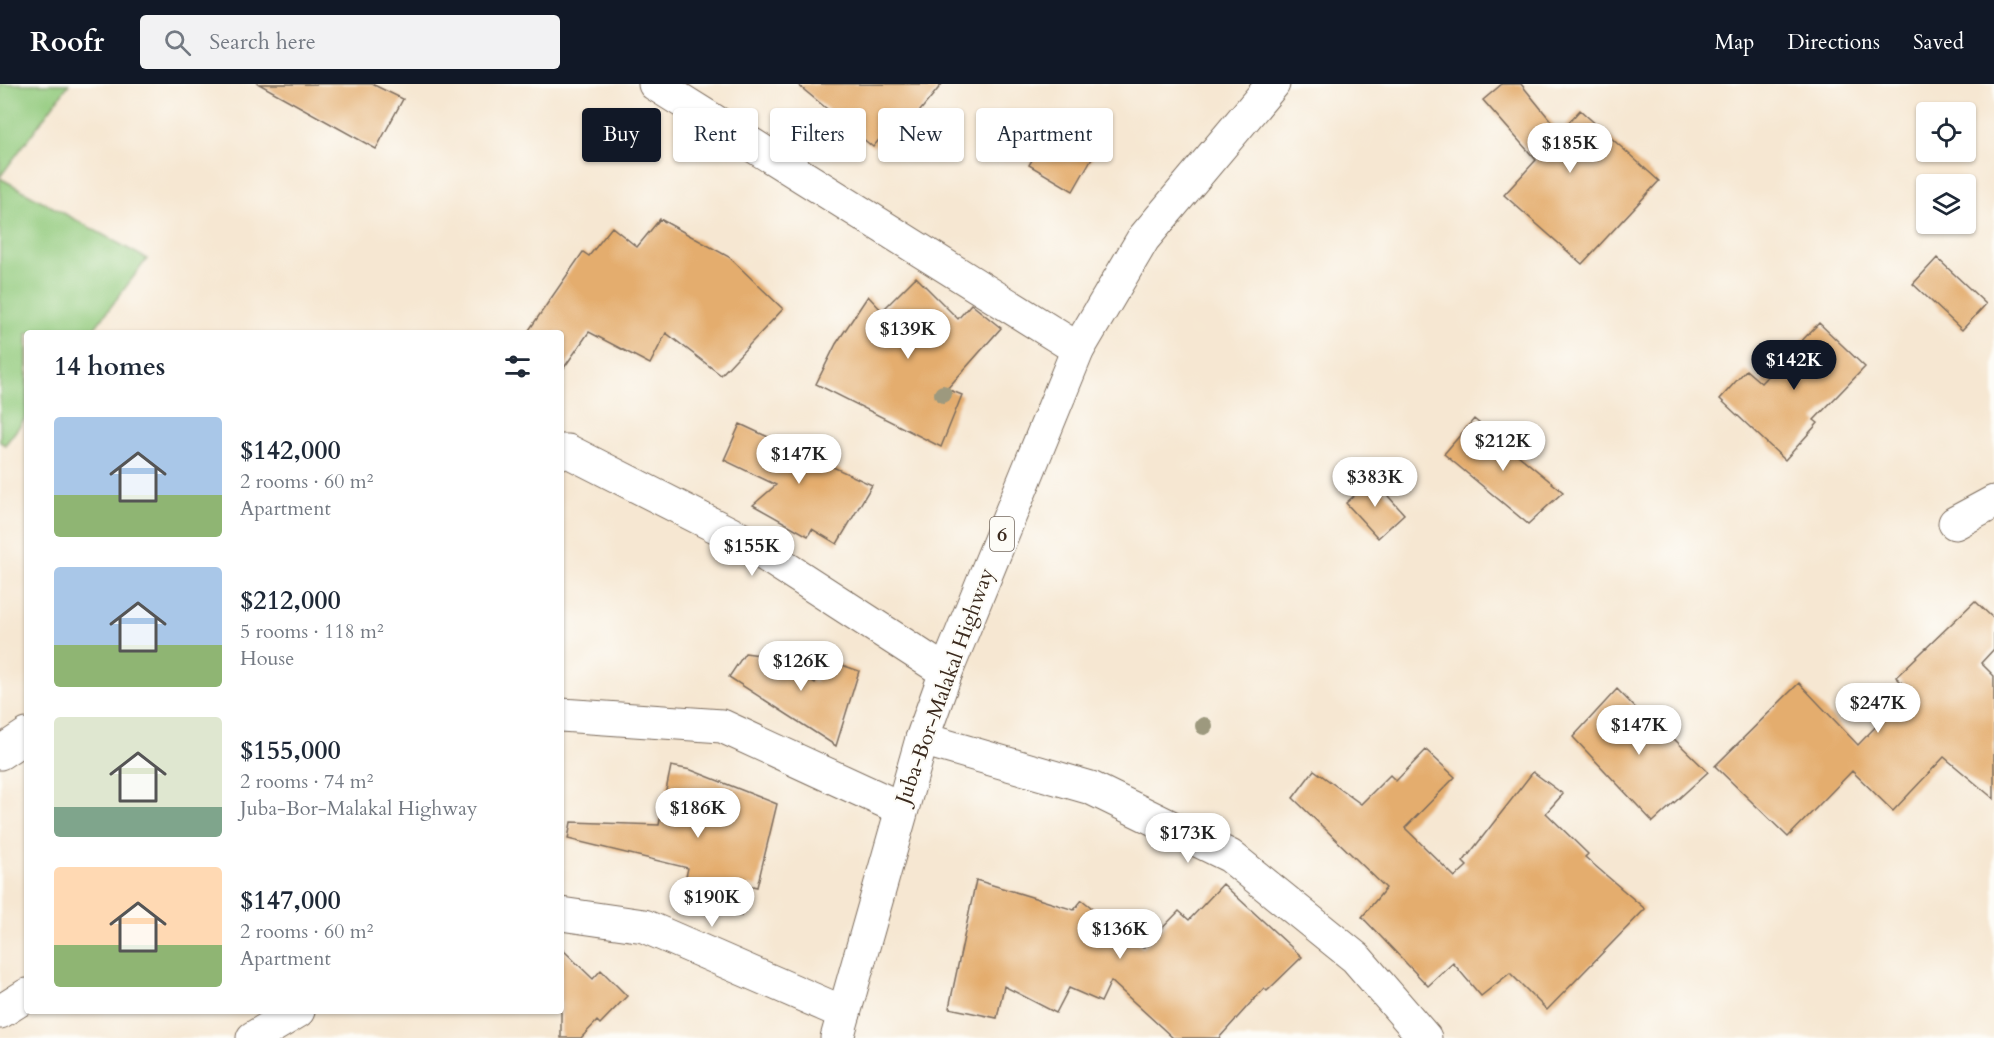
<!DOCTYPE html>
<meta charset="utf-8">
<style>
:root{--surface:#fff;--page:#f2f2f3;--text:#1f2937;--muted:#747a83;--accent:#111827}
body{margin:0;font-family:Cardo,serif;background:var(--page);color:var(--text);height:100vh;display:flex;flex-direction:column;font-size:22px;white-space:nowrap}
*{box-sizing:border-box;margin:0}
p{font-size:20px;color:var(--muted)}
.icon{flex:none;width:33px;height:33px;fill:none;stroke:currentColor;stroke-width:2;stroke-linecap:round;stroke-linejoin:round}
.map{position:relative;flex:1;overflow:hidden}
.panel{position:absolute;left:24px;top:246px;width:540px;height:684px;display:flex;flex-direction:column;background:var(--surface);border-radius:6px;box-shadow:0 2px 4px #0004}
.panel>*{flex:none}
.banner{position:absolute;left:582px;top:24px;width:570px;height:54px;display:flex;gap:12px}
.controls{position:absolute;left:1916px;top:18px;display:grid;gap:12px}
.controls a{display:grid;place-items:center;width:60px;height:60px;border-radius:6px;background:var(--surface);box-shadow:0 2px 4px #0004;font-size:30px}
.price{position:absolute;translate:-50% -51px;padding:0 14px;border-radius:21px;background:#fff;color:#222;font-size:20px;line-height:39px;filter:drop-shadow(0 2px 3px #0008)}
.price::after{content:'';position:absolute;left:50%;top:36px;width:18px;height:14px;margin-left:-9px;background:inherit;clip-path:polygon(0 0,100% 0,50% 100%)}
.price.active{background:var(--accent);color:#fff}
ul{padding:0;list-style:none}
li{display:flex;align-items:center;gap:18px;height:150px;padding:0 30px}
li span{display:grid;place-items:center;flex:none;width:168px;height:120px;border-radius:6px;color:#555}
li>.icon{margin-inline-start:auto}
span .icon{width:72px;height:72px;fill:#fffc;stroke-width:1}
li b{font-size:26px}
h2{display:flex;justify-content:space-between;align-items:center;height:72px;padding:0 30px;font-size:26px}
.chip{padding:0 21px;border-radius:6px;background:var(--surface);box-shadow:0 2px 4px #0004;font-size:21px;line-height:54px}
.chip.active{background:var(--accent);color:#fff}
header{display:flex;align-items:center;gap:36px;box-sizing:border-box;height:84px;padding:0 30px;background:var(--accent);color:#fff}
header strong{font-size:28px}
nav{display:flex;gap:33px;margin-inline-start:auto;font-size:21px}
.search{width:420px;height:54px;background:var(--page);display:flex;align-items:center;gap:15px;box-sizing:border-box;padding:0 21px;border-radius:6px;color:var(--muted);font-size:22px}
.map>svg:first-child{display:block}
.green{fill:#92ca7d;stroke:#667a4e;stroke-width:1.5}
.building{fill:#e4ad6e}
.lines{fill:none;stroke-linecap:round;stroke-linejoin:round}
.minor-casing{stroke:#7c6c5d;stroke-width:35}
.primary-casing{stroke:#7c6c5d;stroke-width:35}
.minor{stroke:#fff;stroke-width:33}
.primary{stroke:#fff;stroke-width:33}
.tree{fill:#9d997e}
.labels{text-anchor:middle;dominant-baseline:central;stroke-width:4.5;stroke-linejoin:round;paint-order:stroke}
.shield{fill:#fdfcf7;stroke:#75695f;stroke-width:1.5}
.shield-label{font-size:20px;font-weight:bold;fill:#3b2a1e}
.street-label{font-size:21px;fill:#3b2a1e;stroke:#fdfcf7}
</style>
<header>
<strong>Roofr</strong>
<div class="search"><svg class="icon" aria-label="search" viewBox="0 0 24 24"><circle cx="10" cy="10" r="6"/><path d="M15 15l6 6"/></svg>Search here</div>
<nav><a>Map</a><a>Directions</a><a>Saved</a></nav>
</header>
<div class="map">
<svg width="1994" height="954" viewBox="0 0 1994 954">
<rect width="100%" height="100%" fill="#fdfcf7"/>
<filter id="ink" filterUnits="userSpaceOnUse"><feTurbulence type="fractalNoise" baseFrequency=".0167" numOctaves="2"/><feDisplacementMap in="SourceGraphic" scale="12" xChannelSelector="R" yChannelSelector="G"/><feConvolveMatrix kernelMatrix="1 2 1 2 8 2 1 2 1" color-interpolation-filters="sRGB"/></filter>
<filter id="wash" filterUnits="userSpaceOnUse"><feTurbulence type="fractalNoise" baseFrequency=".008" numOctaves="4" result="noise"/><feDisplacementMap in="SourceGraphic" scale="24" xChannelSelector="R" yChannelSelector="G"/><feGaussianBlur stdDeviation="1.35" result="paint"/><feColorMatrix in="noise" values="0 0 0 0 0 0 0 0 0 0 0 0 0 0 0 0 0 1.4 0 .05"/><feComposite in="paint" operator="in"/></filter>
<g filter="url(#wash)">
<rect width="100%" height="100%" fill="#f6e7d2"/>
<path class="green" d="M0,0H69L0,93Z
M0,94L147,175L91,249H27V332L5,361L0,358Z"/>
<g id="blocks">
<path class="building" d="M259,0H372L403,15L376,65Z
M797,0H942L897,55L887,46L873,63Z
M1502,0H1521L1560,48L1580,26L1659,97L1582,180L1504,111L1536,76L1483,16Z
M1050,46L1093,72L1073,107L1029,81Z
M660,135L729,173L783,225L721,291L666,249L650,280L589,248L561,288V249H527L583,168L589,172L612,143L637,163Z
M1937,174L1986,220L1962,246L1913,200Z
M916,193L958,235L971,220L1001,244L947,305L962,311L941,363L816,300L836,260L868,212L882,227Z
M1819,239L1865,283L1814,336L1818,339L1785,376L1720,315L1746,286L1761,299Z
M1474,335L1563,408L1528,440L1444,370Z
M740,340L872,401L837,460L812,445L808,452L753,421L776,401L724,376Z
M1373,395L1404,430L1378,454L1346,419Z
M1975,517L1994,535V565L1981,579L1994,592V715L1944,673L1893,727L1852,687L1788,753L1715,682L1799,599L1858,661L1910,607L1896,593Z
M745,569L775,573L815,599L825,575L859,587L836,662L729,593Z
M1617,605L1663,652L1667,648L1708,688L1653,738L1573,653Z
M1426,666L1455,693L1405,744L1455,793L1467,782L1463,778L1533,688L1563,710L1546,729L1588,770L1585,773L1645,825L1547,926L1510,889L1481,912L1453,879L1428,902L1362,833L1386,804L1293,714L1314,686L1361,720L1390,691L1396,697Z
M671,682L691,686L777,720L757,803L748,801L741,832L680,819L688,784L568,755L571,738L659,741Z
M976,796L1074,826L1082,816L1143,864L1179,827L1189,836L1223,800L1302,873L1267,907L1264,904L1219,954H1173L1111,897L1101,918L1069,904L1056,929L1004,902L997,934L949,924Z
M561,864L593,895L601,886L627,912L600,940L597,937L581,954H561Z"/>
</g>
</g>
<g filter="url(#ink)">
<use href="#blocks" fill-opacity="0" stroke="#7c6c5d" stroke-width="1.5"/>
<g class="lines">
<g class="minor-casing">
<path id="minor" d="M655,0L1078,265
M561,367H568L741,455L946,588
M1955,439L1994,418
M561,631L722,642L900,724
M922,655L1091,704L1230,772L1356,874L1425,954
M0,669L27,651
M561,830L644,842L844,929
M0,928L27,911
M253,954L298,927"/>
</g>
<g class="primary-casing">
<path id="primary" d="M837,954L922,655L946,588L1078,265L1143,155L1273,0"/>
</g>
<use href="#minor" class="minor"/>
<use href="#primary" class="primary"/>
</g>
<g class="tree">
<circle cx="943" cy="310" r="9"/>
<circle cx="1204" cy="642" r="9"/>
</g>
</g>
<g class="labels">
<rect class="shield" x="990" y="433" width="24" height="34" rx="4.5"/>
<g class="shield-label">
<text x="1002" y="450">6</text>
</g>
<g class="street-label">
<text transform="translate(945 602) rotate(-70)">Juba-Bor-Malakal Highway</text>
</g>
</g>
</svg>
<div class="controls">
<a><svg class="icon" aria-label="locate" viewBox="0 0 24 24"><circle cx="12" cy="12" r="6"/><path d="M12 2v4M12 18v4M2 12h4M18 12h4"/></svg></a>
<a><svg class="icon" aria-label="layers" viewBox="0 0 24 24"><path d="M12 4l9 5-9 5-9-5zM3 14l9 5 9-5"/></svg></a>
</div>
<b class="price" style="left:1570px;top:90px">$185K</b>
<b class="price" style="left:908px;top:276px">$139K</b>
<b class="price active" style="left:1794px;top:307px">$142K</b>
<b class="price" style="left:1503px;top:388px">$212K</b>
<b class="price" style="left:799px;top:401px">$147K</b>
<b class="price" style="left:1375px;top:424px">$383K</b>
<b class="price" style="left:752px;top:493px">$155K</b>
<b class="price" style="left:801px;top:608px">$126K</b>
<b class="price" style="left:1878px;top:650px">$247K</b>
<b class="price" style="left:1639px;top:672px">$147K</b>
<b class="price" style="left:698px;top:755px">$186K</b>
<b class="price" style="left:1188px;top:780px">$173K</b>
<b class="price" style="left:712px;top:844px">$190K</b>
<b class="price" style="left:1120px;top:876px">$136K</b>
<div class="banner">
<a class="chip active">Buy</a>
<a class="chip">Rent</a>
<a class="chip">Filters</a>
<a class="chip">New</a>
<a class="chip">Apartment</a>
</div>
<section class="panel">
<h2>14 homes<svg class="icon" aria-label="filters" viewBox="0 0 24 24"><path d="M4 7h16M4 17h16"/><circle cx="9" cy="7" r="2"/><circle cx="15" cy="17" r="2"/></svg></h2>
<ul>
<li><span style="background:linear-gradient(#a9c7e8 65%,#8fb573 0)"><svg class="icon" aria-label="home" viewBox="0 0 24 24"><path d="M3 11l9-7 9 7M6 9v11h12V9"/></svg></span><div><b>$142,000</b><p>2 rooms · 60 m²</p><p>Apartment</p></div></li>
<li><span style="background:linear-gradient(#a9c7e8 65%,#8fb573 0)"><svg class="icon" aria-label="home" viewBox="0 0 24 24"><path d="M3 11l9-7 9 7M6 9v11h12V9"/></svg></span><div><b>$212,000</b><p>5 rooms · 118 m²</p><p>House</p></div></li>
<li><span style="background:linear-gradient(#dfe7d0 75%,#7fa58c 0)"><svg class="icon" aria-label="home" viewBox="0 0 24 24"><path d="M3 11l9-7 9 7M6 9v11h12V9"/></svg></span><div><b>$155,000</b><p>2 rooms · 74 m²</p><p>Juba-Bor-Malakal Highway</p></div></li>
<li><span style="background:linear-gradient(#ffd9b3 65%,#8fb573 0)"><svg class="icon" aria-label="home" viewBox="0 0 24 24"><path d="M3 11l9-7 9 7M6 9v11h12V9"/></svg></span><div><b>$147,000</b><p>2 rooms · 60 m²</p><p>Apartment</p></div></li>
</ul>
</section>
</div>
